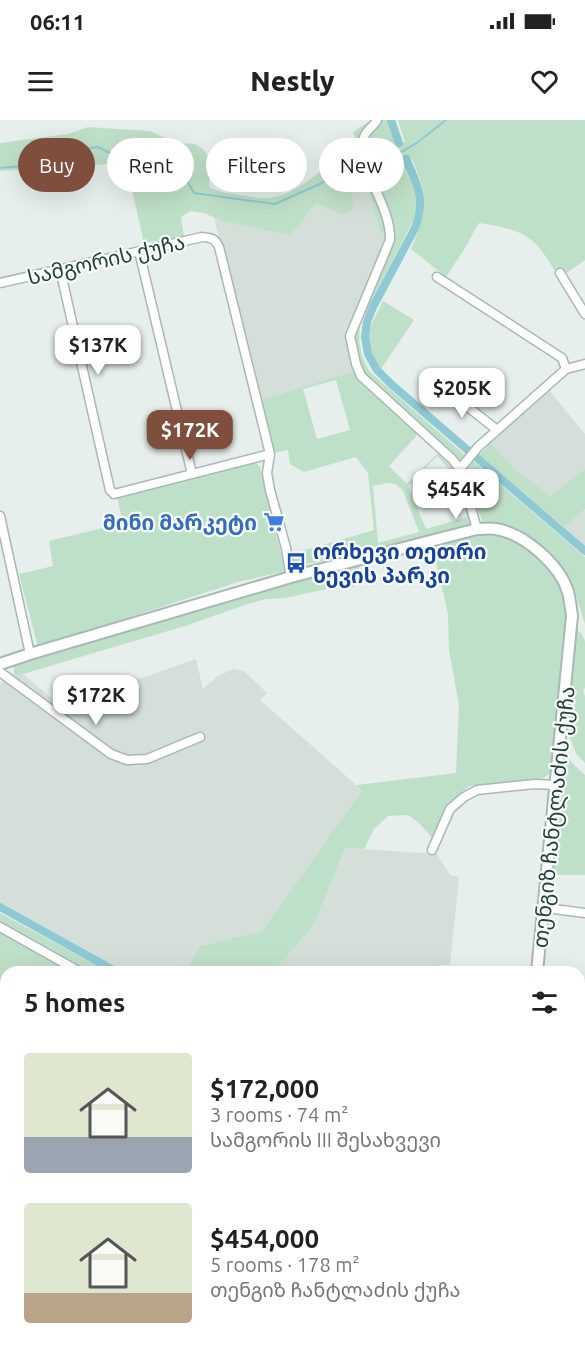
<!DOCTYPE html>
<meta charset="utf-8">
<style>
:root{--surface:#fff;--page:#f6f6f6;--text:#222;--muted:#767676;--accent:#804e3d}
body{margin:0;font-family:Ubuntu,"Noto Sans Georgian",sans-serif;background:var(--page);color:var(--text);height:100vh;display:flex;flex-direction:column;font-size:22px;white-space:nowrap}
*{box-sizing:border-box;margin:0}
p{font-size:20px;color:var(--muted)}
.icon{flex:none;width:33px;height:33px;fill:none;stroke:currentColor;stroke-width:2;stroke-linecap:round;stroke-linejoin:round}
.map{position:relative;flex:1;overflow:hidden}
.drawer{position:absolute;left:0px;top:846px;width:585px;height:384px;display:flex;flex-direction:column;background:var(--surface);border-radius:18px 18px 0 0;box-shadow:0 6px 24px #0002}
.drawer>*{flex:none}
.hud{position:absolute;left:18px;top:18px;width:549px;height:54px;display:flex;gap:12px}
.price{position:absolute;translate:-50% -51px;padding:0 14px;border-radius:12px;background:#fff;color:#222;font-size:20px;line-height:39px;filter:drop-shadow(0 2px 3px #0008)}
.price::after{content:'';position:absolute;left:50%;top:36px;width:18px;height:14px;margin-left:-9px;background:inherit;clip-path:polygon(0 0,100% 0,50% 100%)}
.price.current{background:var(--accent);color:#fff}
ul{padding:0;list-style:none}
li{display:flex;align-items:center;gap:18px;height:150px;padding:0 24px}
li span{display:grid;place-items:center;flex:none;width:168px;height:120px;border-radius:6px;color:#555}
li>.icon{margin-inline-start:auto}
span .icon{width:72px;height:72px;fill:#fffc;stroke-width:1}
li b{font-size:26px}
h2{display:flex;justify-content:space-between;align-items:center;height:72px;padding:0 24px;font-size:26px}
.tag{padding:0 21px;border-radius:27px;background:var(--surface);box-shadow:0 6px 24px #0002;font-size:21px;line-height:54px}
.tag.current{background:var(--accent);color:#fff}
.status{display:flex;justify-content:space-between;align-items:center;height:42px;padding:0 30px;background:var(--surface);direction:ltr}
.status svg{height:16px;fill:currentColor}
header{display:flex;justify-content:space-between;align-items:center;height:78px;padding:0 24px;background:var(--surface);font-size:27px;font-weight:800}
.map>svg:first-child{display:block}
.built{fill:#d4dfda}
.green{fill:#bfe0c8;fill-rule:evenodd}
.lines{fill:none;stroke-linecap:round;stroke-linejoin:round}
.stream{stroke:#8ec9d4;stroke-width:2}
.canal{stroke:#8ec9d4;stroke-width:8}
.minor-casing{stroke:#a8b8b2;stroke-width:11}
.tertiary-casing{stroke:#a8b8b2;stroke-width:14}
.minor{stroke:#fff;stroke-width:8}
.tertiary{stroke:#fff;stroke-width:10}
.labels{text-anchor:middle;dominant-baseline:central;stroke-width:4.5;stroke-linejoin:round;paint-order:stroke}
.street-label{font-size:21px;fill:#24423a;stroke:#f7fbf9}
.shop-label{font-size:21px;font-weight:bold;fill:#366cbe;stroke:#f7fbf9;text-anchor:end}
.transit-label{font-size:21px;font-weight:bold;fill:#164399;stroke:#f7fbf9;text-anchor:start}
</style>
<div class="status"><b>06:11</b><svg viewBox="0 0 49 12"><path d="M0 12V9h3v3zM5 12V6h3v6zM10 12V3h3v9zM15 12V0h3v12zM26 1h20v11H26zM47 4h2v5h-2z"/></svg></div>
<header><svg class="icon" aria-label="menu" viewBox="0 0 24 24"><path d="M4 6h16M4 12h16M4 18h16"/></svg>Nestly<svg class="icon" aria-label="heart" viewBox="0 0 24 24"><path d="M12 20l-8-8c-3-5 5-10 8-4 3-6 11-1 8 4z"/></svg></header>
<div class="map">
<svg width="585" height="1230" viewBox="0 0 585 1230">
<rect width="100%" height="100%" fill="#e6efeb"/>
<path class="built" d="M365,59L380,111L388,117L347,221L348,234L355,251L260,280L214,98L222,101L316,83L342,95L352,67Z
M548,269L585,314V349L550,377L515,349L491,323Z
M585,389V426L564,407Z
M196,539L203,569L218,556L233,549L244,551L267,573L260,580L363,671L262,811L200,826L185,852H125L0,782V565L3,560L14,554H23L61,586Z
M345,728L437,734L450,755L459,757L450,845H438L437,852H272L313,807Z
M6,934V1080L0,1083V936Z"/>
<path class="green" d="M371,0H387L394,18L398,25L405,22L398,0H585V140L559,158C552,146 541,127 530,119C517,109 494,105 479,103L465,128L446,157L411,129C427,91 430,78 412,39H403C414,60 419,68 417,93L360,204C358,224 360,235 370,252L466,336L461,343H457L363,254L353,221L355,214L393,121L380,111L365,59L352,67L353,89L342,95L316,83L290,115L222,101L204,93L190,91L181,97L184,116L144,123L126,43L0,51V23L68,14L88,7L150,11L176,23L195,24L203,29L211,41L209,67C219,73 229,73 241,75C248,76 256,78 264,78C297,79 329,40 358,27L353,12Z
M383,181L414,200L381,249C374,239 367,225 369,212C371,203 379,190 383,181Z
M355,251L418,314L389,346L407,364L438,333L454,350L473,404L356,434L292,447L290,436L295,433L374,410L368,353L356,337L304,352L290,344L288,330L273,333L260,280ZM336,260L350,310L317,319L303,269ZM437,336C455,352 461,375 467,397L426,409L408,366ZM387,363C395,363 398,365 403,371L419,412L378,423L373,366Z
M491,323L515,349L550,376L585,349V389L564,407L479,335Z
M473,341L585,437V504C581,494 579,483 575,473C564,449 540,423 518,409C508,403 491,406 482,401L465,355L468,349Z
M254,342L256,343L260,347L274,408L286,451L238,462L38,527L19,454L53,446L49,421L123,403L117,377L188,358L194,360L197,356Z
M478,412C489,413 500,413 510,418C530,428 557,454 565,475C567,481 567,488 568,494L552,647L548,655L541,659L469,666L445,688L434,720L419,703L408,695L388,696L374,709L364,729L345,728L313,807L272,852H185L200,826L262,811L362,671L357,665L456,653L459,585L449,530L448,494L433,429Z
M359,446L360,457L353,467L331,468L285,478L266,479L248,484L185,506L23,554H14V546L246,476Z
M575,509L581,513L585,521V568L583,569L585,577V643L577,635L567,611Z
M564,632L574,645L585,655V755H549Z
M0,793L109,852H88L75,843L67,840L26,819L0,804Z
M0,812L69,852H47L40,848L35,852H6V890L4,894L0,897Z
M25,1224H127L128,1230H29Z
M272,1224H357L346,1230H276Z"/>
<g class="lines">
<path class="stream" d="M368,39H390L418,22L446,0
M0,48L21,46L41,34L98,27L120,38L148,30L179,46L194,73L275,84L322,63L355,40H363"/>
<path class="canal" d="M391,0L399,23
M406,39C418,65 426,80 415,108L373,187L367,202L365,217L368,234L377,250L391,264L585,431
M0,787L117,852
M148,1224L149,1230"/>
<g class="minor-casing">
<path id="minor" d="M377,0C374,7 365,10 364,18C359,55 391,84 390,120L350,216L356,244L361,256L452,339L460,349L477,409
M139,131L192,354
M60,149L110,370L114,374L270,334
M560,153L585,194
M437,157L562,238L566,249
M0,163L202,117C211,118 215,118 219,127L270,334L267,353L270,370L286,428L291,457
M443,267L497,310
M460,349L478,327L566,249L585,244
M0,396L30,534
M0,552L111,634L127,640L147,639L200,617
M432,730L450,689L464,677L477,670L535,664L555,665
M544,785L554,789L585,793
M0,807L80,852
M131,1224L132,1230
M522,1224L525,1230
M391,1230L393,1224"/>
</g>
<g class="tertiary-casing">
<path id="tertiary" d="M0,544L30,534L291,457L477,409C483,409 490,408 496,409C525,414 560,445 568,472C570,480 571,488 572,496L537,852"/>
</g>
<use href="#minor" class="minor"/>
<use href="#tertiary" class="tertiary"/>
</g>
<defs>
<g id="supermarket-bare" transform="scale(1.62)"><path d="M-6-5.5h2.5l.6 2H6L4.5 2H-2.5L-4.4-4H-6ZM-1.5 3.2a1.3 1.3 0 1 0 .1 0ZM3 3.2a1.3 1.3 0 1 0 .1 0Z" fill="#3f7fe0" stroke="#f7fbf9" stroke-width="2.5" paint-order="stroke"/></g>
<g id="bus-bare" transform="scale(1.62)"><path d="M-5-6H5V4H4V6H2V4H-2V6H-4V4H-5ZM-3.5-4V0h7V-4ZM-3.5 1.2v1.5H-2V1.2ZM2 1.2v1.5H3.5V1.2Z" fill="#1a4fb4" stroke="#f7fbf9" stroke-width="2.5" paint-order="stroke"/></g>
</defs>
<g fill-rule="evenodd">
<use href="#supermarket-bare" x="274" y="402"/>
<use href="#bus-bare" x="296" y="443"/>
</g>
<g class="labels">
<g class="street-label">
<text transform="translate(106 139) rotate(-13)">სამგორის ქუჩა</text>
<text transform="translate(553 697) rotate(-84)">თენგიზ ჩანტლაძის ქუჩა</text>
</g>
<g class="shop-label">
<text x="257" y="402">მინი მარკეტი</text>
</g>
<g class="transit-label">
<text x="313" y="431">ორხევი თეთრი<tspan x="313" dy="24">ხევის პარკი</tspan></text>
</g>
</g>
</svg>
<b class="price" style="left:98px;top:256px">$137K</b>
<b class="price" style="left:462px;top:299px">$205K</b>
<b class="price current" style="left:190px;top:341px">$172K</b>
<b class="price" style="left:456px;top:400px">$454K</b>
<b class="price" style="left:96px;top:606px">$172K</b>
<div class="hud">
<a class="tag current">Buy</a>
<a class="tag">Rent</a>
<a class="tag">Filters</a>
<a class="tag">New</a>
</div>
<section class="drawer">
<h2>5 homes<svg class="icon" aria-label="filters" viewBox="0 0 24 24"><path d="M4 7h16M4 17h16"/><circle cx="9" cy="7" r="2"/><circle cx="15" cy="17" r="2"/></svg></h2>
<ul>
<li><span style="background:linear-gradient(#dfe7d0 70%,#9aa5b1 0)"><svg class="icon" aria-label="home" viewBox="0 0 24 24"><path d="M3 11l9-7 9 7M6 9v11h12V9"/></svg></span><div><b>$172,000</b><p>3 rooms · 74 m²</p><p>სამგორის III შესახვევი</p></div></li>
<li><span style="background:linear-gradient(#dfe7d0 75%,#b9a48a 0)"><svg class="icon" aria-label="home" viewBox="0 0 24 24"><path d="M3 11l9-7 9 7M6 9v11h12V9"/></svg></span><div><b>$454,000</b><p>5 rooms · 178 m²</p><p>თენგიზ ჩანტლაძის ქუჩა</p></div></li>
</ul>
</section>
</div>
